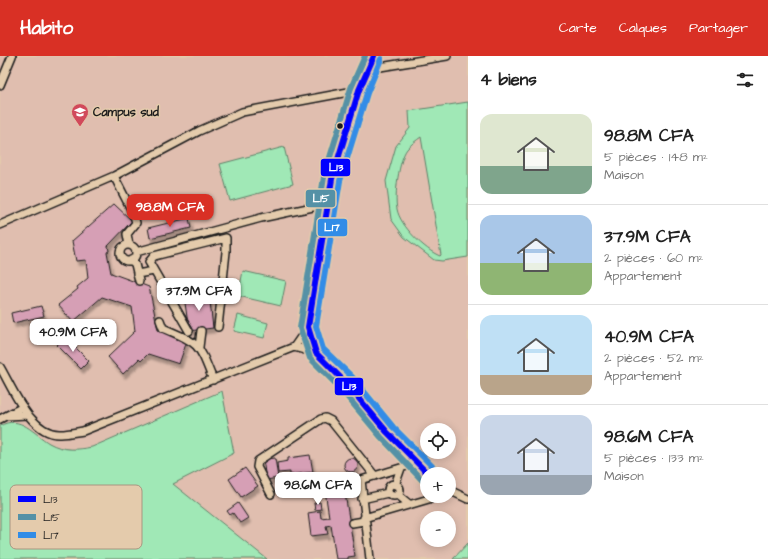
<!DOCTYPE html>
<html lang="fr">
<meta charset="utf-8">
<style>
:root{--surface:#fff;--page:#f6f6f6;--text:#222;--muted:#767676;--line:#e0e0e0;--accent:#d93025}
body{margin:0;font-family:"Architects Daughter",sans-serif;background:var(--page);color:var(--text);height:100vh;display:flex;flex-direction:column;font-size:15px;white-space:nowrap}
*{box-sizing:border-box;margin:0}
p{font-size:13px;color:var(--muted)}
.icon{flex:none;width:22px;height:22px;fill:none;stroke:currentColor;stroke-width:2;stroke-linecap:round;stroke-linejoin:round}
.map{position:relative;flex:1;overflow:hidden}
.drawer{display:flex;flex-direction:column;background:var(--surface);width:300px}
.drawer>*{flex:none}
.tools{position:absolute;left:420px;top:367px;display:grid;gap:8px}
.tools a{display:grid;place-items:center;width:36px;height:36px;border-radius:50%;background:var(--surface);box-shadow:0 2px 10px #0003;font-size:20px}
.price{position:absolute;translate:-50% -34px;padding:0 9px;border-radius:8px;background:#fff;color:#222;font-size:13px;line-height:26px;filter:drop-shadow(0 1px 2px #0008)}
.price::after{content:'';position:absolute;left:50%;top:24px;width:12px;height:9px;margin-left:-6px;background:inherit;clip-path:polygon(0 0,100% 0,50% 100%)}
.price.on{background:var(--accent);color:#fff}
ul{padding:0;list-style:none}
li{display:flex;align-items:center;gap:12px;height:100px;padding:0 12px}
li+li{border-top:1px solid var(--line)}
li span{display:grid;place-items:center;flex:none;width:112px;height:80px;border-radius:12px;color:#555}
li>.icon{margin-inline-start:auto}
span .icon{width:48px;height:48px;fill:#fffc;stroke-width:1}
li b{font-size:17px}
h2{display:flex;justify-content:space-between;align-items:center;height:48px;padding:0 12px;font-size:17px}
header{display:flex;align-items:center;gap:24px;box-sizing:border-box;height:56px;padding:0 20px;background:var(--accent);color:#fff}
header strong{font-size:19px}
nav{display:flex;gap:22px;margin-inline-start:auto;font-size:14px}
main{display:flex;flex:1;min-height:0}
.map>svg:first-child{display:block}
.built{fill:#e0beaf;fill-rule:evenodd}
.green{fill:#a0e8b6;stroke:#5e8269;fill-rule:evenodd}
.building{fill:#d69fb5;stroke:#1c1c1c;filter:url(#shadow)}
.lines{fill:none;stroke-linecap:round;stroke-linejoin:round}
.service-casing{stroke:#1c1c1c;stroke-width:10}
.service{stroke:#e4cbac;stroke-width:7}
.bus-1-casing{stroke:#e4cbac;stroke-width:9}
.bus-2-casing{stroke:#e4cbac;stroke-width:9}
.bus-3-casing{stroke:#e4cbac;stroke-width:9}
.bus-1{stroke:#00f;stroke-width:6}
.bus-2{stroke:#5591a6;stroke-width:6}
.bus-3{stroke:#318ce7;stroke-width:6}
.bus-dot{fill:#1c1c1c;stroke:#e4cbac;stroke-width:1.5}
.labels{text-anchor:middle;dominant-baseline:central;stroke-width:3;stroke-linejoin:round;paint-order:stroke}
.poi-label{font-size:12px;font-weight:bold;fill:#1c1c1c;stroke:#e4cbac;text-anchor:start}
.key{fill:#e4cbac;stroke:#a89681;stroke-width:1}
.key-label{font-size:11px;fill:#1c1c1c}
.line-badge{stroke:#e4cbac;stroke-width:1.5}
.badge-label{font-size:11px;text-anchor:middle;font-weight:bold;fill:#fff}
</style>
<header>
<strong>Habito</strong>
<nav><a>Carte</a><a>Calques</a><a>Partager</a></nav>
</header>
<main>
<div class="map">
<svg width="468" height="503" viewBox="0 0 468 503">
<defs>
<filter id="shadow"><feDropShadow dx="2.5" dy="4.5" stdDeviation="1" flood-color="#0004"/></filter>
</defs>
<rect width="100%" height="100%" fill="#e4cbac"/>
<filter id="ink" filterUnits="userSpaceOnUse"><feTurbulence type="fractalNoise" baseFrequency=".025" numOctaves="2"/><feDisplacementMap in="SourceGraphic" scale="8" xChannelSelector="R" yChannelSelector="G"/><feConvolveMatrix kernelMatrix="1 2 1 2 8 2 1 2 1" color-interpolation-filters="sRGB"/></filter>
<g filter="url(#ink)">
<path class="built" d="M0,0H468V503H0ZM427,374H449V396H427ZM427,418H449V440H427ZM427,462H449V484H427Z"/>
<path class="green" d="M468,46V201L442,205L434,204L404,181L391,163L386,125L396,90L410,72L409,55ZM421,81L441,199L440,200C425,194 400,170 397,153C394,140 399,103 407,93C411,88 417,84 421,81Z
M284,91L293,128L230,145L220,108Z
M243,215L286,225L281,250L238,240Z
M238,259L268,267L264,282L234,275Z
M222,335L234,397L173,428L267,503H0V370C20,358 34,378 49,387C63,395 77,394 92,391Z
M468,487V503H453Z"/>
<path class="building" d="M114,148L132,165L108,190L109,195L107,196L111,217L149,231L158,274L187,285L179,308L148,298L141,305L139,303L123,318L108,301L135,275L132,251L102,241L73,266L58,249L78,233L77,231L88,222L86,204L76,205L72,185Z
M189,162L191,172L150,182L148,172Z
M209,237L213,272L189,275L184,240Z
M41,250L44,260L13,267L11,257Z
M65,281L89,305L81,313L57,289Z
M310,399L313,416L290,419V416L278,417L277,407L288,405V402Z
M275,402L278,422L266,424L263,403Z
M344 409a7 7 0 1 1 14 0a7 7 0 1 1-14 0Z
M245,412L258,430L241,441L229,423Z
M343,425L355,500L348,501V503H336L331,469L326,470L328,478L311,480L308,457L320,455L321,462L329,461L324,428Z
M320,446L321,453L315,454L314,447Z
M238,447L248,462L240,467L233,457L230,459L227,455Z"/>
<g class="lines">
<g class="service-casing">
<path id="service" d="M368,13L447,0
M0,29L12,0
M114,120L134,159L136,167L127,178L129,189
M0,169L114,120L199,75L242,56L359,34
M120 197a8 8 0 1 1 16 0a8 8 0 1 1-16 0Z
M136,196L261,162L327,148
M131,204L135,208L139,225
M137,218L154,215
M160,264L163,272C200,288 198,286 213,324
M308,271L316,297L346,327L387,376L428,418
M189,275L149,206L154,200L226,182V196L218,271
M199,291L201,275
M316,297L294,291L308,271L332,123L359,34L374,0
M0,311C13,333 31,380 61,378C68,378 76,376 83,375L294,291
M7,360L28,359
M0,363L23,351
M388 434a6 6 0 1 1 12 0a6 6 0 1 1-12 0Z
M395,429L401,412
M449,434L468,443
M271,438L257,411L258,405L321,363L325,362L331,365L375,420
M398,439L409,448
M362,443L388,437
M364,462L439,440
M352,467L364,465
M370,503L361,424L417,407"/>
</g>
<use href="#service" class="service"/>
<g class="bus-1-casing">
<path id="bus-1" d="M374,0L359,34L332,123L308,271L316,297L346,327L387,376L428,418"/>
</g>
<g class="bus-2-casing">
<path id="bus-2" d="M365,0L351,32L324,121L300,272L310,302L340,332L381,381L422,424"/>
</g>
<g class="bus-3-casing">
<path id="bus-3" d="M381,3L367,37L340,125L316,270L323,293L352,321L393,371L434,412"/>
</g>
<use href="#bus-1" class="bus-1"/>
<use href="#bus-2" class="bus-2"/>
<use href="#bus-3" class="bus-3"/>
</g>
</g>
<defs>
<g id="university-pin" transform="scale(0.9)"><path d="M0 17L-7.5 6A9.5 9.5 0 1 1 7.5 6Z" fill="#d1495b" stroke="#e4cbac"/><path d="M0-5L7-2L0 1L-7-2ZM-4 1L0 2.5L4 1V4Q0 6-4 4Z" fill="#fff"/></g>
</defs>
<g fill-rule="evenodd">
<use href="#university-pin" x="80" y="56"/>
</g>
<circle class="bus-dot" cx="340" cy="70" r="3.5"/>
<g class="labels">
<g class="poi-label">
<text x="93" y="56">Campus sud</text>
</g>
</g>
<rect x="10" y="429" width="132" height="64" rx="6" class="key"/>
<rect x="18" y="440" width="18" height="6" fill="#00f"/>
<rect x="18" y="458" width="18" height="6" fill="#5591a6"/>
<rect x="18" y="476" width="18" height="6" fill="#318ce7"/>
<g class="key-label">
<text x="43" y="447">L13</text>
<text x="43" y="465">L15</text>
<text x="43" y="483">L17</text>
</g>
<g class="line-badge">
<rect x="320" y="102" width="31" height="19" rx="4" fill="#00f"/>
<rect x="305" y="133" width="31" height="19" rx="4" fill="#5591a6"/>
<rect x="317" y="162" width="31" height="19" rx="4" fill="#318ce7"/>
<rect x="334" y="321" width="30" height="19" rx="4" fill="#00f"/>
</g>
<g class="badge-label">
<text x="336" y="115">L13</text>
<text x="321" y="146">L15</text>
<text x="332" y="175">L17</text>
<text x="349" y="334">L13</text>
</g>
</svg>
<div class="tools">
<a><svg class="icon" aria-label="locate" viewBox="0 0 24 24"><circle cx="12" cy="12" r="6"/><path d="M12 2v4M12 18v4M2 12h4M18 12h4"/></svg></a>
<a>+</a>
<a>−</a>
</div>
<b class="price on" style="left:170px;top:172px">98.8M CFA</b>
<b class="price" style="left:199px;top:256px">37.9M CFA</b>
<b class="price" style="left:73px;top:297px">40.9M CFA</b>
<b class="price" style="left:318px;top:450px">98.6M CFA</b>
</div>
<section class="drawer">
<h2>4 biens<svg class="icon" aria-label="filters" viewBox="0 0 24 24"><path d="M4 7h16M4 17h16"/><circle cx="9" cy="7" r="2"/><circle cx="15" cy="17" r="2"/></svg></h2>
<ul>
<li><span style="background:linear-gradient(#dfe7d0 65%,#7fa58c 0)"><svg class="icon" aria-label="home" viewBox="0 0 24 24"><path d="M3 11l9-7 9 7M6 9v11h12V9"/></svg></span><div><b>98.8M CFA</b><p>5 pièces · 148 m²</p><p>Maison</p></div></li>
<li><span style="background:linear-gradient(#a9c7e8 60%,#8fb573 0)"><svg class="icon" aria-label="home" viewBox="0 0 24 24"><path d="M3 11l9-7 9 7M6 9v11h12V9"/></svg></span><div><b>37.9M CFA</b><p>2 pièces · 60 m²</p><p>Appartement</p></div></li>
<li><span style="background:linear-gradient(#bfe0f5 75%,#b9a48a 0)"><svg class="icon" aria-label="home" viewBox="0 0 24 24"><path d="M3 11l9-7 9 7M6 9v11h12V9"/></svg></span><div><b>40.9M CFA</b><p>2 pièces · 52 m²</p><p>Appartement</p></div></li>
<li><span style="background:linear-gradient(#c9d6e8 75%,#9aa5b1 0)"><svg class="icon" aria-label="home" viewBox="0 0 24 24"><path d="M3 11l9-7 9 7M6 9v11h12V9"/></svg></span><div><b>98.6M CFA</b><p>5 pièces · 133 m²</p><p>Maison</p></div></li>
</ul>
</section>
</main>
